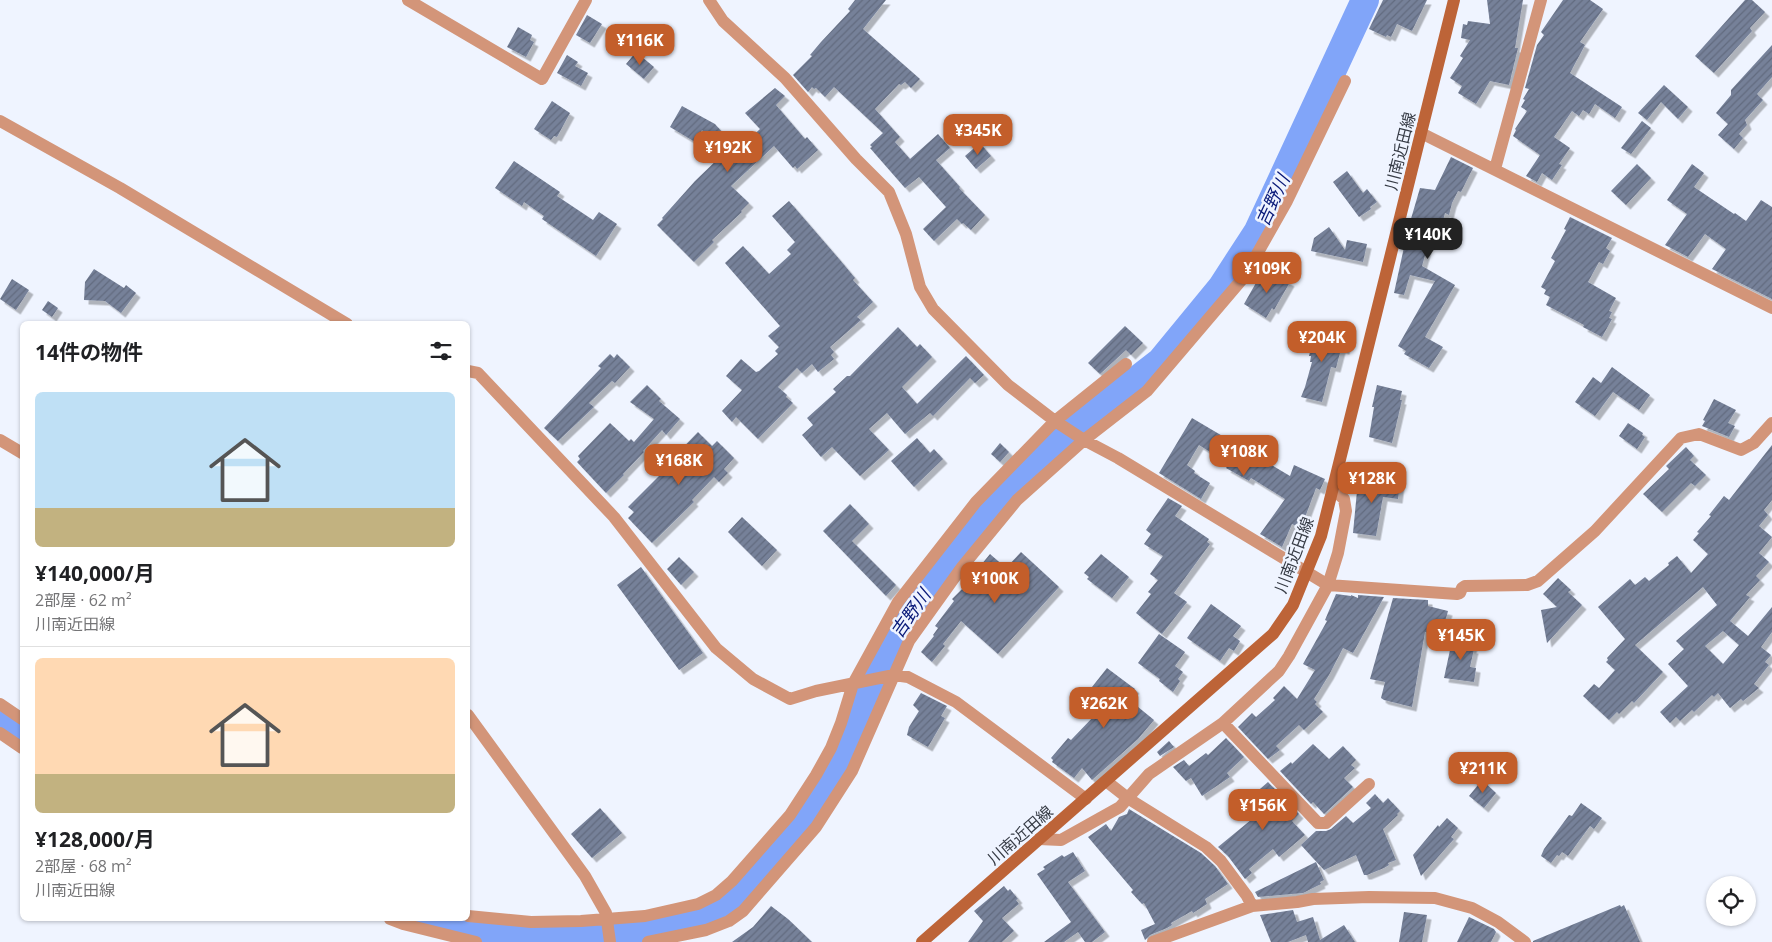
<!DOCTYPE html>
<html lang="ja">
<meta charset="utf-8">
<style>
:root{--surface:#fff;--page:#f6f6f6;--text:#202124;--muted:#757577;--line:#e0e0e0;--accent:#c35e2a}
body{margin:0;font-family:"Open Sans","Noto Sans JP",sans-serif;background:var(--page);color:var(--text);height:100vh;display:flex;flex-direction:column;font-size:19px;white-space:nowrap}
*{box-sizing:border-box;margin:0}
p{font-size:16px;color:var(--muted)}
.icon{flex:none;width:28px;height:28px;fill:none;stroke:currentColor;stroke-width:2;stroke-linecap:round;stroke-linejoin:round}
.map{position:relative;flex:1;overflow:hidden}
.panel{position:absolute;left:20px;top:321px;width:450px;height:600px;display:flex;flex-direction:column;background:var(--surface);border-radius:8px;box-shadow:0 1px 4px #0004}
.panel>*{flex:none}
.fabs{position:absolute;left:1706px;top:876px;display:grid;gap:10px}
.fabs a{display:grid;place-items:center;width:50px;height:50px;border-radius:50%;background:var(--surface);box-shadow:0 1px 4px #0004;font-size:25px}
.price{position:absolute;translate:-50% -42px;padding:0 11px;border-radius:10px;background:var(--accent);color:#fff;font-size:16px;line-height:32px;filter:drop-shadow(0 1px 2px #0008)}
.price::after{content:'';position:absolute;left:50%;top:30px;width:15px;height:11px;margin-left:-8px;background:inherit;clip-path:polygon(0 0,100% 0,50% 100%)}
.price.selected{background:#222;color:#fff}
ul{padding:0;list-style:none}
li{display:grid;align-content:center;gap:10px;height:265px;padding:0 15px}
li+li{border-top:1px solid var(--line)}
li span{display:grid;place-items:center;height:155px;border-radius:8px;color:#555}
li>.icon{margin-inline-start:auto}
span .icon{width:90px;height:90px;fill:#fffc;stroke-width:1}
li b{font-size:21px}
h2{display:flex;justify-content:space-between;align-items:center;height:60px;padding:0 15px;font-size:21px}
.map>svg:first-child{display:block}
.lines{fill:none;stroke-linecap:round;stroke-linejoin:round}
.river{stroke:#81a5f9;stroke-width:28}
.building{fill:url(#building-hatch);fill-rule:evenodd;filter:url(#shadow)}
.street{stroke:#d39579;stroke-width:12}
.secondary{stroke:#bd6438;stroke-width:12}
.labels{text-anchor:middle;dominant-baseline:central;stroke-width:5;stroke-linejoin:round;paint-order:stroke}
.street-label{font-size:16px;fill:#363b45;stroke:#eff4ff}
.water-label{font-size:18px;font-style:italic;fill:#071878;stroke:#eff4ff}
</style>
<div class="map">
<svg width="1772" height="942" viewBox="0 0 1772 942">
<defs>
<pattern id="building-hatch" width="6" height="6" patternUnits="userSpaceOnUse" patternTransform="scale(1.25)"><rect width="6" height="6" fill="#768199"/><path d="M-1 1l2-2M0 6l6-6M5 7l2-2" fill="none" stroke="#626b7f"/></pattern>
<filter id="shadow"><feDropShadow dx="4.5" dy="4.5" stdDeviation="0" flood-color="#0004"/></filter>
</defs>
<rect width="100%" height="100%" fill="#eff4ff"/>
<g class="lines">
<path class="river" d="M0,718L22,733
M426,919L453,926L584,937L658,927L717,913L732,900L779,846L823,790L845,753L877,665L894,634L939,573L1011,484L1055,443L1161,361L1221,288L1258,231L1365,0"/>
</g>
<path class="building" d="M855,0H886L863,29L920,79L911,88L905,82L901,85L899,84L875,109L900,137L895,142L910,159L938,134L950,148L936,160L960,187L959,188L985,215L971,230L963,223L962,224L957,219L934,241L923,229L946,207L919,177L905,188L870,148L872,147L870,145L883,133L834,87L825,97L816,88L814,89L812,87L808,92L793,75L812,56L810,55L821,42L850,11L848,9Z
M1383,0H1427L1412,31L1397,24L1391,37L1387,35L1386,37L1369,29Z
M1487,0H1523L1515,48H1518L1509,85L1490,81L1476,104L1458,93L1462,86L1450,78L1463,58L1460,56L1470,40L1461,38L1463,24L1467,25L1468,21L1490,24Z
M1563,0H1590L1603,9L1580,42L1585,45L1570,73L1622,107L1615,118L1595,104L1589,114L1583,110L1579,116L1572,111L1554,137L1570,148L1559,164L1562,165L1552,180L1542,173L1537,182L1526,176L1540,155L1513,136L1516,130L1515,129L1527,111L1521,107L1525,100L1523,99L1529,89L1525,88L1537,45L1544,35L1541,32Z
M1745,0H1752L1765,12L1750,28L1752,31L1714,73L1695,56Z
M587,15L602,24L590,43L576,35Z
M518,27L532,35L530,40L534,42L526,57L507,47Z
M1772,45V77L1757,94L1763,100L1745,120L1747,125L1739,134L1743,138L1734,149L1718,135L1728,124L1716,113L1731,95V90Z
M636,52L654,67L644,79L626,64Z
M567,55L578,62L575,66L588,73L581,86L557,73Z
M1664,85L1688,107L1678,119L1661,102L1647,120L1638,113Z
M775,88L785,96L776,105L805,139L807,137L818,150L797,169L795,166L793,168L774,146L731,186L749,203L741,211L742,212L712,240L714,242L694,262L657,225L663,219L662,218L695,181L723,154L702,130L695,142L670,127L682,106L715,124L738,150L760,129L745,113Z
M552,101L570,113L557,137L554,136L551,140L534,129Z
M1642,121L1651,128L1631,154L1621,148Z
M980,143L991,156L976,169L965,156Z
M1451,157L1473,168L1461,192L1458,191L1452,203L1449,215L1445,213L1440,232L1432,230L1422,266L1455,285L1425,337L1443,347L1429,368L1404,354L1406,351L1398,346L1435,281L1410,275L1404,295L1394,293L1408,229L1420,188L1435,190Z
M514,161L560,192L557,196L593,220L599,212L617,224L596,256L542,219L544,216L524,202L522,206L495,188Z
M1637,164L1651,178L1626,205L1611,191Z
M1692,164L1704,173L1694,187L1734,214L1735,213L1746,221L1761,200L1772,207V299L1712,269L1726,249L1705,234L1688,257L1665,245L1687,214L1667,200Z
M1347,171L1363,193L1367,189L1377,202L1370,207L1371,209L1359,217L1333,182Z
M789,201L840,260L855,278L853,280L873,302L857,317L861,320L830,347L834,352L831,355L834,359L818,372L812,364L802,373L797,368L778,387L787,395L786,397L793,403L758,439L736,417L732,422L722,411L742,390L726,376L741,359L756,372L759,371L778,354L775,351L779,347L768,336L780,326L725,263L743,246L769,274L791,254L787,250L795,242L772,216Z
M1570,217L1612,238L1606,248L1610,251L1603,264L1599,262L1588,282L1616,298L1609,311L1612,312L1609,318L1612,319L1602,337L1583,327L1584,325L1546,305L1550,297L1544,294L1546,290L1541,287L1555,261L1551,258L1566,230L1564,229Z
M1329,227L1345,250L1347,240L1367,244L1363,262L1311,251L1314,238Z
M94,269L124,288L126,285L136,293L121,313L105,301L84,300L85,282Z
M1273,273L1290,282L1274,310L1272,308L1266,318L1244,304L1261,274L1269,279Z
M12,279L29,290L16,310L0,299Z
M48,301L58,308L52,317L42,310Z
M1125,326L1143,343L1131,355L1126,350L1100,374L1088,363Z
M898,327L917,347L920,344L932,357L902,387L917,404L966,356L984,375L975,383L970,378L933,416L930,413L905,434L887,413L869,429L889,450L860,476L832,447L821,457L802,435L813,425L807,418L836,392L833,389L847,376H850Z
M1315,331L1347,338L1345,350L1341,349L1336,368L1331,367L1322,402L1301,397L1305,387L1312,362H1310L1311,356H1309Z
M610,354L614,358L617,354L630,367L615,383L612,381L589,403L594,407L558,441L544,428L601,368L598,366Z
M1612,367L1650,395L1639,410L1613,392L1595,416L1575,402L1593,377L1601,383Z
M647,385L661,399L659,401L680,419L666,435L662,430L643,451L644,452L623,474L624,475L606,493L577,462L580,459L578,456L610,423L629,441L631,439L634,442L654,419L630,402Z
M1377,385L1402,391L1400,400H1402L1392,443L1369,437L1374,407H1372Z
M1714,399L1736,410L1728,423L1735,426L1729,437L1702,426L1705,421L1703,420Z
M1192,418L1290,476L1294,465L1325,479L1320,490L1316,488L1301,528L1292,524L1282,547L1260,534L1285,499L1251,478L1249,481L1226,468L1229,464L1199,445L1187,465L1195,471L1194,473L1210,483L1201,499L1159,473Z
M1628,423L1643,433L1642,435L1645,437L1637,449L1619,436Z
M698,432L712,446L717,441L734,458L724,469L728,473L719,482L714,477L692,500L694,502L652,543L628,518L634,512L628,507L665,470L663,468Z
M917,438L930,453L934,449L943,459L914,487L891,461Z
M1000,443L1009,452L1000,462L991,454Z
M1772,445V500L1764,510L1768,515L1759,526L1772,537L1759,553L1769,562L1756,576L1760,580L1746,595L1750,597L1730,621L1748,636L1772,607V632L1761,647L1771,655L1765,662L1769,665L1754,684L1759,688L1743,701L1741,699L1730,708L1718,693L1714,697L1712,695L1694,712L1692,710L1680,721L1676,717L1670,723L1660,712L1688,686L1668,664L1684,649L1676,641L1717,605L1703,587L1635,645L1663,672L1634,703L1632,701L1619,714L1617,712L1609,720L1583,696L1594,684L1599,688L1615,670L1606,662L1608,660L1607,658L1625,639L1598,607L1630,579L1635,585L1645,577L1649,581L1669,565L1668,563L1677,556L1691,573L1708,554L1693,540L1699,533L1697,532L1711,516L1709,515L1724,496L1729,500ZM1723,631L1739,645L1723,664L1705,646Z
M1686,447L1694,456L1690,460L1706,475L1695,486L1691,483L1662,512L1643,494L1669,469L1666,466Z
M1357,478L1400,483L1398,499L1383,497L1376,536L1353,533L1357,491H1355Z
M1168,498L1182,506L1175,516L1209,539L1207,542L1210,544L1174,593L1187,602L1162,634L1136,613L1151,594L1148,592L1158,580L1150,574L1163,556L1144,544L1151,534L1146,530Z
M850,504L869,524L852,541L896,585L886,596L823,531Z
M742,517L777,550L762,566L728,532Z
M1021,552L1059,587L998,654L961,621L943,644L945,646L932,662L921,652L934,636L933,635L938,628L935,626L954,601L952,599L962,589L965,592L985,568L981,565L990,554L1006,568Z
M1101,554L1129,577L1112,598L1087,579L1089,577L1084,573Z
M679,557L694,572L681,585L667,569Z
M641,567L703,653L679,670L617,585Z
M1558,578L1571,590L1568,592L1582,605L1547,643L1541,610L1557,607L1543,594Z
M1336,594L1351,596V595L1358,598V595L1384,597L1353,653L1343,648L1329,675L1314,699L1317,702L1315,704L1323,712L1304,730L1299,725L1276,746L1280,750L1268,759L1238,727L1252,713L1256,717L1275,700L1273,698L1284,686L1297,699L1315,670L1303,664L1327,621L1325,620Z
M1393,598L1428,600V606L1448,611L1443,629L1430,626L1428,633L1425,632L1412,707L1384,700L1381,698L1385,682L1370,679Z
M1211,604L1241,626L1233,636L1240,641L1234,651L1229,648L1220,661L1187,638Z
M1159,634L1185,652L1175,666L1183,672L1178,679L1180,681L1173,692L1159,681L1160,679L1138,663Z
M1453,636L1474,641L1472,649H1474L1470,667L1476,668L1474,682L1444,678Z
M1107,668L1135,689L1127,698L1154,720L1138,739L1092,780L1082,768L1074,778L1052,762L1053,760L1051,758L1068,738L1071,740L1095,715L1085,708L1091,701L1089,699L1096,690L1092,687Z
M921,693L947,706L941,716L945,718L928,747L907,735L909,727L919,711L913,705Z
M1226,738L1244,757L1227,773L1230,777L1202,796L1191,778L1186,781L1173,767L1184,760L1189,766L1206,753L1208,755Z
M1169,741L1174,747L1160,756L1157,752Z
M1313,744L1329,759L1343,746L1356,760L1351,765L1355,768L1344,778L1353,787L1324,814L1313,802L1311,804L1280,771L1291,762L1292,764Z
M1482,780L1496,793L1484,808L1469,796Z
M1268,782L1299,814L1292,821L1305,835L1279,857L1273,849L1249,869L1252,873L1245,879L1228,856L1218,847L1257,815L1245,802Z
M1375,794L1383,803L1388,798L1400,811L1397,814L1398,815L1383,829L1396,860L1388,863L1389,865L1384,868L1367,875H1364L1356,855L1324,870L1301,845L1316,831H1326L1331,829L1346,816L1353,823L1371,808L1366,803Z
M1581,803L1602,818L1594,829L1590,826L1568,856L1562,852L1559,856L1557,855L1551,863L1541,856L1544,849L1569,815L1572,816Z
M600,808L622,833L592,858L571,834Z
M1129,809L1201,853L1215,866L1228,884L1205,899L1207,904L1193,913L1192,911L1171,923L1172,925L1167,928L1150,935L1145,940L1141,930L1155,924L1144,903L1142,904L1131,892L1133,890L1088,837L1106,824L1111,831L1119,817L1127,814Z
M1447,818L1458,828L1451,837L1454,839L1421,876L1413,855L1438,825L1439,827Z
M1073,852L1085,871L1068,882L1105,932L1092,942H1085L1078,932L1064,942H1044L1071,922L1037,874L1045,869L1043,867L1062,855L1064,857Z
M1316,862L1324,880L1320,882L1321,884L1303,893L1258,897L1255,892Z
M1004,886L1008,891L1010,889L1018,899L1016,900L1019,904L1002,918L1014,931L1002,942H968L983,921L974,911Z
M1620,905L1621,907L1624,905L1640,942H1533V941Z
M771,906L788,919L812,942H732L753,927Z
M1293,910L1297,922L1313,917L1320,940L1344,925L1355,942H1308L1306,935L1288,942H1271L1260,915Z
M1404,912L1427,915L1422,942H1399Z
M1469,917L1494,929L1496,932L1491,942H1457Z"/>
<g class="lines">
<path class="street" d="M408,0L542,79L586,0
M709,0L723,21L785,78L856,159L889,192L906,234L920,287L933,309L1008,385L1055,421L1084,440L1118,458L1328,585L1457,594L1460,593L1462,588L1465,586L1527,585L1538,581L1595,531L1681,438L1699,434L1741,450L1754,443L1772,423
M0,121L120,188L347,324
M1421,133L1772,308
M1495,169L1541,0
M468,371L478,373L614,517L716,648L753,679L790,699L816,691L894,675L908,677L956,702L1086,799
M0,440L22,453
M0,704L22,719
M468,715L585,876L606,913L610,942
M1223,723L1318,823H1326L1369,784
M0,733L22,748
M1106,781L1129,799L1206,847L1221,861L1247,896L1252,906
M1039,839L1061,840L1120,807L1149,774L1223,723L1279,671L1289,656L1328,585L1338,553L1346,511L1344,499L1333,489
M468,916L531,922L581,921L645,916L698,904L716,895L732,881L790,815L816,775L831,748L841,723L853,684L898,602L976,502L1055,421L1126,364
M390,919L403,924L476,942
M648,942L706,930L729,921L743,911L816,827L852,771L909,641L962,567L1017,500L1084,440L1147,391L1244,277L1287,201L1345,81
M1153,942L1252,906L1297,902L1313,899L1369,897L1435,898L1472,908L1498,922L1525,942"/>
<path class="secondary" d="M922,942L1273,634L1293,605L1321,536L1454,0"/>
</g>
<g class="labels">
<g class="street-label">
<text transform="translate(1400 151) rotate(-76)">川南近田線</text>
<text transform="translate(1294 555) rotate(-69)">川南近田線</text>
<text transform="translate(1020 835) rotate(-41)">川南近田線</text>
</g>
<g class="water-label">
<text transform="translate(1272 200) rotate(-65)">吉野川</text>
<text transform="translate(910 613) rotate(-55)">吉野川</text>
</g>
</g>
</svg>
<div class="fabs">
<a><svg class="icon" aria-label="locate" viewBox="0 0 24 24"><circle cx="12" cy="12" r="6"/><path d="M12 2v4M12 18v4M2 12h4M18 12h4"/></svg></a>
</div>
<b class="price" style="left:640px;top:66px">¥116K</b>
<b class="price" style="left:978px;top:156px">¥345K</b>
<b class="price" style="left:728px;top:173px">¥192K</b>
<b class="price selected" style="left:1428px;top:260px">¥140K</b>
<b class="price" style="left:1267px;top:294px">¥109K</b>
<b class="price" style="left:1322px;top:363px">¥204K</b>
<b class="price" style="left:1244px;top:477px">¥108K</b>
<b class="price" style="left:679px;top:486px">¥168K</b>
<b class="price" style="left:1372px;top:504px">¥128K</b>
<b class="price" style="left:995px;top:604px">¥100K</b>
<b class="price" style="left:1461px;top:661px">¥145K</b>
<b class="price" style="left:1104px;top:729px">¥262K</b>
<b class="price" style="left:1483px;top:794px">¥211K</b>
<b class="price" style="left:1263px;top:831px">¥156K</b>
<section class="panel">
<h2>14件の物件<svg class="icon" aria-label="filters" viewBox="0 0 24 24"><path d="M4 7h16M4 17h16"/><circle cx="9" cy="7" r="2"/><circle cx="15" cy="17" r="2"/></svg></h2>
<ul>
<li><span style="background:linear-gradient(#bfe0f5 75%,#c2b280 0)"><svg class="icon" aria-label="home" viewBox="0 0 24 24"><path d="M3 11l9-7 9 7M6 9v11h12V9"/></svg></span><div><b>¥140,000/月</b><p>2部屋 · 62 m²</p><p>川南近田線</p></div></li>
<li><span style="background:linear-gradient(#ffd9b3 75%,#c2b280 0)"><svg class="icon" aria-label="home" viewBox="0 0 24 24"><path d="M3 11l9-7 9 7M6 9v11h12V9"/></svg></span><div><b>¥128,000/月</b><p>2部屋 · 68 m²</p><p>川南近田線</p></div></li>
</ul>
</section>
</div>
